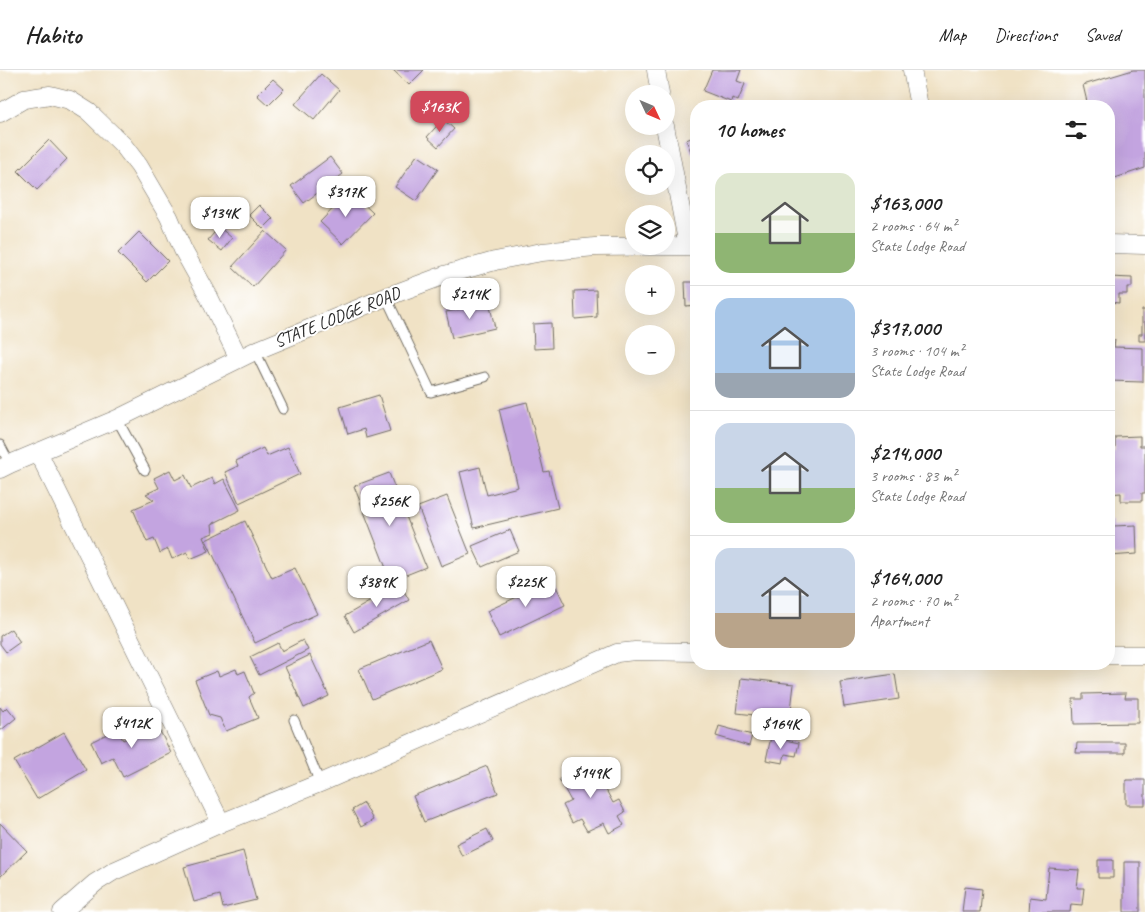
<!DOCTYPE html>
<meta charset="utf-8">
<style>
:root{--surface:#fff;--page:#f6f6f6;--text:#222;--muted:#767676;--line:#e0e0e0;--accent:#d1495b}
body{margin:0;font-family:Caveat,sans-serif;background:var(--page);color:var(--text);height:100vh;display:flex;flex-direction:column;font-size:19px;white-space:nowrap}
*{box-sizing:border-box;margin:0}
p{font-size:16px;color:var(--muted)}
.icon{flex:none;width:28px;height:28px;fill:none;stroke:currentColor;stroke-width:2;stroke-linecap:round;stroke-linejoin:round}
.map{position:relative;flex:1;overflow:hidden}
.side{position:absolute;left:690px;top:30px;width:425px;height:570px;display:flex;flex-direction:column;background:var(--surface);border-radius:20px;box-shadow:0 5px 20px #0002}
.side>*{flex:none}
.needle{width:32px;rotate:134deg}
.fabs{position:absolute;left:625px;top:15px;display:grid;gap:10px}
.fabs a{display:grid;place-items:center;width:50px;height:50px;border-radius:50%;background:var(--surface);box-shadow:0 5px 20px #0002;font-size:25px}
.price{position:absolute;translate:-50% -42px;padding:0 11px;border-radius:10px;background:#fff;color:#222;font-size:16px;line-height:32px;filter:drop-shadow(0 1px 2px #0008)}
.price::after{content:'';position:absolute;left:50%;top:30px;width:15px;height:11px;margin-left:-8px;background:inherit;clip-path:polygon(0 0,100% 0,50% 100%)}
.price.on{background:var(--accent);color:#fff}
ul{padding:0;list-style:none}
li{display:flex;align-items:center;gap:15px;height:125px;padding:0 25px}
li+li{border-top:1px solid var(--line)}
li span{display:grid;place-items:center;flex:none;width:140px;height:100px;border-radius:15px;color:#555}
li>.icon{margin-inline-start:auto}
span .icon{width:60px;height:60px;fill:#fffc;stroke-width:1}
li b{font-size:21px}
h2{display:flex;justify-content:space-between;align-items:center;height:60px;padding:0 25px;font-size:21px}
header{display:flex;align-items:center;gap:30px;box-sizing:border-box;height:70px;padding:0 25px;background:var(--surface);border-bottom:1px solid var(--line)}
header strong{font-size:24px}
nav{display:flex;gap:28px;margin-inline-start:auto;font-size:18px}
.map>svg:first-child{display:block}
.building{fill:#c3a4e0}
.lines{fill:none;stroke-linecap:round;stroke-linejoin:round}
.lane-casing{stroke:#706b61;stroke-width:11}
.street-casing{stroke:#706b61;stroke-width:19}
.lane{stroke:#fff;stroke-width:9}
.street{stroke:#fff;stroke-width:18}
.labels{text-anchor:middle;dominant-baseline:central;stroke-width:4;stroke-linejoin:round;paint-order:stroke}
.street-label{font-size:18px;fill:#2b2b2b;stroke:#fff}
</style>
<header>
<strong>Habito</strong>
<nav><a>Map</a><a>Directions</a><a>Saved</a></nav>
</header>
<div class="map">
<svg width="1145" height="842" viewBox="0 0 1145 842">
<rect width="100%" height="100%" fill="#fff"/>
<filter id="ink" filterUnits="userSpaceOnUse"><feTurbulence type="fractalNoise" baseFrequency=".02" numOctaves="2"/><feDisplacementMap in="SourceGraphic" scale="10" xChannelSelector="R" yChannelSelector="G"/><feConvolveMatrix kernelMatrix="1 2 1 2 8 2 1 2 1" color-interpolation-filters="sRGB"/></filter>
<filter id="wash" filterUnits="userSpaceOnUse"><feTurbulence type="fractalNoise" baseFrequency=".0096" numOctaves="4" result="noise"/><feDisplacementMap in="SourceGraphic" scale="20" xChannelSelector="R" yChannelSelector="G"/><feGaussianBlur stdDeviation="1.12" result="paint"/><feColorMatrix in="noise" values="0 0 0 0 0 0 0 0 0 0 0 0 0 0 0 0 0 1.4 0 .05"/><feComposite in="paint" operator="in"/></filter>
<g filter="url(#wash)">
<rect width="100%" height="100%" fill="#f0e2c5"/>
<g id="blocks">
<path class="building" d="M393,0H424L409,15Z
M712,0H741L737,11L745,14L738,31L732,28L731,32L703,21Z
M1133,0H1145V98L1109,110V36H1088L1083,15Z
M321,4L339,20L314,50L295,34Z
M273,9L284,19L268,35L257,25Z
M443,49L454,59L438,77L427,67Z
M696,66V83L692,84L686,70Z
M49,70L67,89L37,120L18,101Z
M417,85L438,99L416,131L395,117Z
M330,87L343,104L304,133L291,116Z
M350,121L373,143L343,174L320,152Z
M259,135L273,149L263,159L249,145Z
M219,157L232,168L222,181L208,170Z
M265,161L286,180L253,217L232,197Z
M139,162L168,191L147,212L118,183Z
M1109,207L1132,208V217H1127V224H1119V233L1109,232Z
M685,212H696V235L686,236Z
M596,220L597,247L575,249L574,221Z
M489,232L495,258L452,268L446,242Z
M1142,240H1145V271H1139V264H1142Z
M551,253L552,278L534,279L533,254Z
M1109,270H1115L1114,277L1143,278V312L1109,311Z
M379,325L390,361L366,368L364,359L348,364L340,337Z
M527,332L544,402L549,401L558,438L474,458L460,402L480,397L487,425L518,417L499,339Z
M1140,366V376H1145V423H1142V431H1121V423L1109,424V378H1115V367Z
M288,377L300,404L239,433L225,402L238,396L236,391L263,378L267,386Z
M170,400L175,410L185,405L191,418L212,408L215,414L224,409L240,440L212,454L213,463L203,467L209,481L190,489L187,482L172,489L168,479L160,483L154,469L147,472L133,439L154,430L146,424L159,418L154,408Z
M389,403L426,497L391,511L354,416Z
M447,426L470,484L441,496L418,437Z
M245,451L272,508L295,498L317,544L255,573L206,470Z
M1109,451H1113V456L1136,455L1137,484L1109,486Z
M510,460L519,481L482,497L472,476Z
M553,510L565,535L499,567L487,541Z
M400,514L409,530L354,562L345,546Z
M11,559L20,572L6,582L0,574V566Z
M303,570L308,580L259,605L250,587L278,573L282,581Z
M429,570L442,599L372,629L359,599Z
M310,585L329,626L304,638L285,597Z
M236,599L238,604L245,601L254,623L249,627L258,648L226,661L220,648L209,645L195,610L217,601L219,606Z
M895,604L899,629L844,637L840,612Z
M741,608L794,614L790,649L737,643Z
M1126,623L1125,628H1138V653L1074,654L1073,629H1083V624Z
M0,637L3,641L7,637L16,648L0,661Z
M156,653L171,683L123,707L113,687L101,693L91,672L117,659L123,670Z
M719,656L752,665L749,676L716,666Z
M64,662L86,700L37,729L14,691Z
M771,667L799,673L796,686L785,684L783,693L766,690Z
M1077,673H1125V683H1076Z
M590,692L594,700L601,696L612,717L606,720L613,733L619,730L625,742L619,746L624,755L609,763L604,753L587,761L580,749L572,753L563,735L571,731L559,709Z
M487,696L498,723L424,752L413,726Z
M1126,710H1145V735H1126Z
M364,733L373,750L361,757L352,740Z
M0,753L27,781L0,807Z
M487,759L493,771L462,786L456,774Z
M243,781L256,830L223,838L220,825L194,832L184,797Z
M1098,790H1113V808H1098Z
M1124,792H1140V842H1124Z
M1049,798L1079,800L1077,818H1084L1082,835L1071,834L1070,842H1029L1030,827L1046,829Z
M965,817L982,819L980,842H962Z"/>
</g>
</g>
<g filter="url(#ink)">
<use href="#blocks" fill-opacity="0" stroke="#706b61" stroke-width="1"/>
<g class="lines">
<g class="lane-casing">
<path id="lane" d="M386,227L431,322L485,307
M255,281L283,339
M117,349L145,400
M0,375L10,394
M294,650L320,713"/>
</g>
<g class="street-casing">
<path id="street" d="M656,0L660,24
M912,0L919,36
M0,43L24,29L50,25L70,30L89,42L123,75L139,96L169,147L183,180L208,225L239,289
M665,56L688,176
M1109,174L1145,175
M38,382L221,753
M0,399L10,394L117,349L255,281L386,227L445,205L495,191L542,182L595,177L696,176
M1109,585H1145
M62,842L95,813L114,801L221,753L320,713L617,583L635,581L696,582"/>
</g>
<use href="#lane" class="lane"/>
<use href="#street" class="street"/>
</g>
</g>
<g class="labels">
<g class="street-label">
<text transform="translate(337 247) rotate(-22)">STATE LODGE ROAD</text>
</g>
</g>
</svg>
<div class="fabs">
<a><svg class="needle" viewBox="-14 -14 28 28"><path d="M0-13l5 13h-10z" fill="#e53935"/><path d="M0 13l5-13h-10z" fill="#767676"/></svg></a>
<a><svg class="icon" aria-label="locate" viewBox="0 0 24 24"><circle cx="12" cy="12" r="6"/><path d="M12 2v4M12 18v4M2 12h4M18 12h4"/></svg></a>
<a><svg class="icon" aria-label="layers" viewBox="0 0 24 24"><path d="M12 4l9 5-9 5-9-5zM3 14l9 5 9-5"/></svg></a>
<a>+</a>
<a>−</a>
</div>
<b class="price on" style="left:440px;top:63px">$163K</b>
<b class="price" style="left:346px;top:148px">$317K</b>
<b class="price" style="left:220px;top:169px">$134K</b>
<b class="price" style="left:470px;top:250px">$214K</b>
<b class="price" style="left:390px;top:457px">$256K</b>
<b class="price" style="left:377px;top:538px">$389K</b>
<b class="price" style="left:526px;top:538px">$225K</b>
<b class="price" style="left:132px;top:679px">$412K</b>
<b class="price" style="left:781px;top:680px">$164K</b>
<b class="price" style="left:591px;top:729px">$149K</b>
<section class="side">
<h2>10 homes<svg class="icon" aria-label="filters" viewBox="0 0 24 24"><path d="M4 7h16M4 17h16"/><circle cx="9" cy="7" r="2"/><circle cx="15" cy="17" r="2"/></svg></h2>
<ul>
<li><span style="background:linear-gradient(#dfe7d0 60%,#8fb573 0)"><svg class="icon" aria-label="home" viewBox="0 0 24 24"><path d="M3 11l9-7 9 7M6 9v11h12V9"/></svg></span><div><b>$163,000</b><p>2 rooms · 64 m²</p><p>State Lodge Road</p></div></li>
<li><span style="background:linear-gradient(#a9c7e8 75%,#9aa5b1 0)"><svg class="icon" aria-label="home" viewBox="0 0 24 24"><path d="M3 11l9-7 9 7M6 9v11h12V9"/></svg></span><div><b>$317,000</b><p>3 rooms · 104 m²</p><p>State Lodge Road</p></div></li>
<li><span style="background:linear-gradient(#c9d6e8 65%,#8fb573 0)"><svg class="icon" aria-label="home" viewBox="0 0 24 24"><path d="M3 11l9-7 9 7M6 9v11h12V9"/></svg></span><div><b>$214,000</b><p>3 rooms · 83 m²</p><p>State Lodge Road</p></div></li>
<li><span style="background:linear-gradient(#c9d6e8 65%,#b9a48a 0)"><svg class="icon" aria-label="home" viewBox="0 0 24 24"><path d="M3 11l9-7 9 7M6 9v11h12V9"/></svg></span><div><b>$164,000</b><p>2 rooms · 70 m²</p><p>Apartment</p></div></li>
</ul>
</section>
</div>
